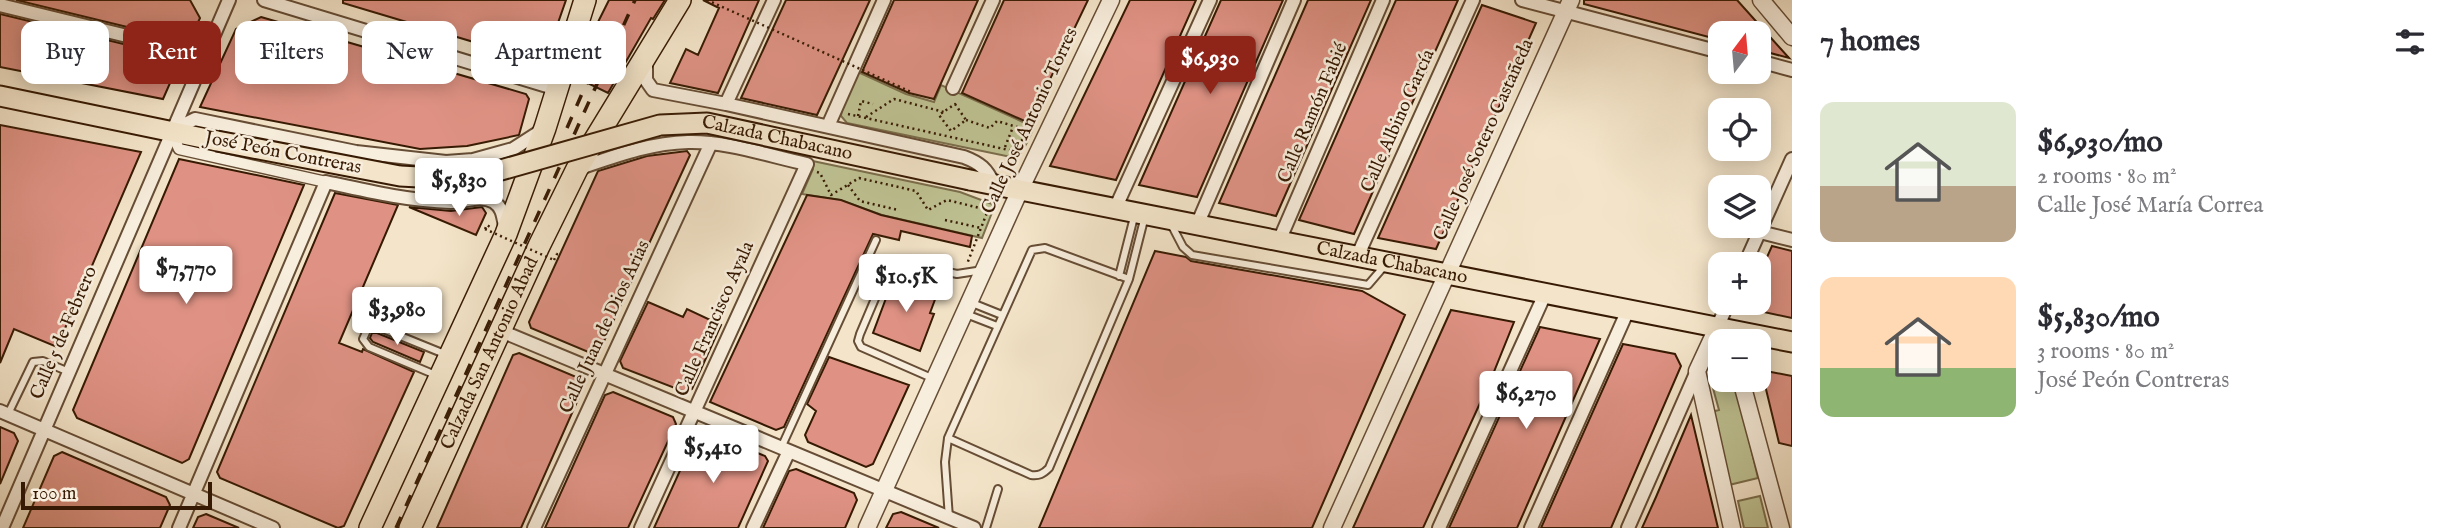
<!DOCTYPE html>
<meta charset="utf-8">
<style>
:root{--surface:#fff;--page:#f2f2f3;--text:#2b2b33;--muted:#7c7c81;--accent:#8f2418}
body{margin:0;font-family:"IM FELL English",serif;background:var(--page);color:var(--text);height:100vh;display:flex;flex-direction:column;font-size:26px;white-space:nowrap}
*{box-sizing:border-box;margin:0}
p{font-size:23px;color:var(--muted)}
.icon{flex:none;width:38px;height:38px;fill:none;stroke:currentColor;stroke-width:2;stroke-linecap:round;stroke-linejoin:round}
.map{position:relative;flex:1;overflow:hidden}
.panel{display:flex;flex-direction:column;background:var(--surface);width:665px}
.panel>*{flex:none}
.top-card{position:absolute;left:21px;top:21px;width:665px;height:63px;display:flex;gap:14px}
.needle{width:46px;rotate:16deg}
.tools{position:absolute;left:1708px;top:21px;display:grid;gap:14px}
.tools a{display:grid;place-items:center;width:63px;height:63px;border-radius:14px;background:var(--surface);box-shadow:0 4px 18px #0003;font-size:35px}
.scale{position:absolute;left:21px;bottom:18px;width:191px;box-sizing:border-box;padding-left:7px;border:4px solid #371a03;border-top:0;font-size:19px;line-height:24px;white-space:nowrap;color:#371a03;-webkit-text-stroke:5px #f8eedd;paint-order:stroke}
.price{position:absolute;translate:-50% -60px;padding:0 16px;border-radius:7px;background:#fff;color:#222;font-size:23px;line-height:46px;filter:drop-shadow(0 2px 4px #0008)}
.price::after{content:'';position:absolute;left:50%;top:42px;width:21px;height:16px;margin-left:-10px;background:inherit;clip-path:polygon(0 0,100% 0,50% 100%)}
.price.current{background:var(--accent);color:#fff}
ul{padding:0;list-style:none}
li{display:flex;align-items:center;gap:21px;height:175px;padding:0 28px}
li span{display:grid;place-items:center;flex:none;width:196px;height:140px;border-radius:14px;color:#555}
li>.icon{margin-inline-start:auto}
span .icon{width:84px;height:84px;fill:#fffc;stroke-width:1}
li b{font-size:30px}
h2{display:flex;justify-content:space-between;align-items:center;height:84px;padding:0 28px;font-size:30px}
.pill{padding:0 24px;border-radius:14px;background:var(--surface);box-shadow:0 4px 18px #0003;font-size:24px;line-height:63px}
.pill.current{background:var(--accent);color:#fff}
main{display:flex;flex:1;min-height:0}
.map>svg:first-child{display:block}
.green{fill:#bfc394;stroke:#7b6e4c;stroke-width:2}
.building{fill:#df9284;stroke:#371a03;stroke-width:2}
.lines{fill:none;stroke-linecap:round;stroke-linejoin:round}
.service-casing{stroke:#664d35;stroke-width:10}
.pedestrian-casing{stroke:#664d35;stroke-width:13}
.minor-casing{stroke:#664d35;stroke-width:16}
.tertiary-casing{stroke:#664d35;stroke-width:19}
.primary-casing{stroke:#371a03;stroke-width:23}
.trunk-casing{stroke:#371a03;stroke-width:24}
.path{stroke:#371a03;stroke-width:2.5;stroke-dasharray:2 3.5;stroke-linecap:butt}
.service{stroke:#f8eedd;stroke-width:6}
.pedestrian{stroke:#f8eedd;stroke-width:10}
.minor{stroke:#f8eedd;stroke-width:12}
.tertiary{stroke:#f8eedd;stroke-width:16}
.primary{stroke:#f4e5ca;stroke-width:19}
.trunk{stroke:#f4e5ca;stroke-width:21}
.rail{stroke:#371a03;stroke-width:3.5;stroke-dasharray:12 12;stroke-linecap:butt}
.primary-bridge-casing{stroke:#371a03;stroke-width:23;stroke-linecap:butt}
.path-bridge{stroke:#371a03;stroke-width:2.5;stroke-dasharray:2 3.5;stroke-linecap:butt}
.primary-bridge{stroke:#f4e5ca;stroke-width:19}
.labels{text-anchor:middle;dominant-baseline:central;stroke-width:5;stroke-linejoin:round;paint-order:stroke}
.street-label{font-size:19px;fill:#371a03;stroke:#f8eedd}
</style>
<main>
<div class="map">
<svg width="1792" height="528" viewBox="0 0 1792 528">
<rect width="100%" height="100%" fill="#f4e5ca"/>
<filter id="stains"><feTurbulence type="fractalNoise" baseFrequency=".00286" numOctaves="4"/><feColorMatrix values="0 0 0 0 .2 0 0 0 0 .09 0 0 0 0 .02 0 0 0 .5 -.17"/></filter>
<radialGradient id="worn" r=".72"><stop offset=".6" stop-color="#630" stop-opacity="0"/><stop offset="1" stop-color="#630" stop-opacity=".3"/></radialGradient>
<path class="green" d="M858,72L906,94L934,102L941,85L1034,127C1029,137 1025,154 1011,157L847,123L841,116L842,107Z
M808,160L960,192L992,204L993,210L982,238L882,215L840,200L802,194L813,169Z
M1720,367V380H1735L1758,478L1729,485L1711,412L1719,410L1711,381L1713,372Z
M1760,496L1768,528H1744L1738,501Z"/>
<path class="building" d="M16,0H190L200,18L189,42Z
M343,0H566L544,63L343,3Z
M609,0H665L653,19L651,18L608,93L575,77L581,56Z
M703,0H759L718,93L670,83L686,49L698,55L719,8Z
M786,0H870L817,115L741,98Z
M894,0H978L934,99L909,93L862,72Z
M1004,0H1088L1029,123L962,93Z
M1130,0H1196L1116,180L1050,166Z
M1221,0H1283L1197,197L1139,185Z
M1308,0H1371L1276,216L1219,203Z
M1396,0H1458L1354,234L1299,220Z
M1584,0H1737L1789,58L1759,50V33H1720V40L1584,4Z
M1482,5L1536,23L1436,249L1378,238Z
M0,14L181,58L163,99L0,67Z
M261,17L526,94L529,99L519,135L467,146L420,149L200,107L236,29Z
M0,125L141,152L57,347L14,329L0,363Z
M687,151L690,155L599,352L593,354L531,328L529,322L598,171L647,156Z
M179,159L304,185L189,459L182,463L77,418L73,410Z
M335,193L398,205L339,343L362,352L363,349L414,372L344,526L338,528L220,478L217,472Z
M807,195L841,200L881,215L972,236L970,247L901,231L899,240L873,234L784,427L776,430L710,402Z
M409,207L451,211L482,207L486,213L476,235Z
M1772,246L1792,251V318L1759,311V275Z
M1155,251L1186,257L1191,261L1362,291L1405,315L1312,528H1039Z
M894,277L937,294L930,313L934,314L920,351L873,333Z
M648,302L683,317L687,309L721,325L692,389L685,392L623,368L620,361Z
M1451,310L1514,322L1491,379L1423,528H1353Z
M1540,327L1600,339L1517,528H1449Z
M372,333H377L424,352L420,362L373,342L370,338Z
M1623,344L1675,354L1681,366L1611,528H1541Z
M519,353L581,379L584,386L521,528H437L513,355Z
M829,357L909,385L873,464L866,467L808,442L805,435L816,411L807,404Z
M1766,371L1792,376V446L1779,443L1764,381Z
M613,392L673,417L676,424L628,528H545L605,395Z
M1691,415L1718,528H1642L1656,497Z
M0,427L14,433L18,441L0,484Z
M704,431L765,456L768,461L738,528H654L697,433Z
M62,452L166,497L170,505L160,528H23L54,456Z
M796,469L854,493L857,500L845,528H763L789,471Z
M901,512L939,528H886L893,514Z
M206,514L239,528H193L198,517Z"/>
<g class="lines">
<g class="service-casing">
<path id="service" d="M1171,224L1183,247L1192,255L1368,285L1386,264
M1119,276L1134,217
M1129,279L1045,248L1032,250L948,438L1031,475C1039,476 1043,474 1049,468L1129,279L1145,216
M972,303L1002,315
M966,314L997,326
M438,376L369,347L363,339L368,328L378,327L447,355
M934,379L861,347L858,341L860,334L888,268L897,261L957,274L983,270
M8,414L33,362L43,361L69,372
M948,438L945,462L949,518
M781,448L876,240
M986,528L998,489"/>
</g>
<g class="pedestrian-casing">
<path id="pedestrian" d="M171,131L179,149L326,182"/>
</g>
<g class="minor-casing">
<path id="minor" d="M264,0L557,89
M1522,0L1720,52
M0,5L205,55
M646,59V80L653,90L726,104L964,157C980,163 987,169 994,185
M1759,61L1792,70
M953,88L993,0
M726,104L774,0
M828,126L884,0
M171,131L195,119L356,152L446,162L473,160L513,149L541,131
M577,169C613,157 649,143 688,142C727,141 769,156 807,164L641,528
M1115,209L1210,0
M1197,225L1294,0
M1760,232L1792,240
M1279,241L1383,0
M1357,257L1473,0
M1745,264L1792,159
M1717,328L1728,303
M501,331L974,528
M0,411L273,528
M2,528L229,0
M179,528L326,182C367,191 409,201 451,202C465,202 481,194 494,202C503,208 503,217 505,226
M534,528L711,143
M753,528L789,451
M1439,528L1545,294
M1531,528L1628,310
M1628,528L1697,371"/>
</g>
<g class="tertiary-casing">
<path id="tertiary" d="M1761,0L1792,37
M1717,328L1697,371L1732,528
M1741,380L1781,528
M867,528L1020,190L1111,0
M1332,528L1571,0"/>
</g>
<g class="primary-casing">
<g id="primary">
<path d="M0,96L217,141"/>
<path id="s1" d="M970,180L1792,342"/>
</g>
</g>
<g class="trunk-casing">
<g id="trunk">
<path d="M370,528L506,234L545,128L585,0"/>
<path id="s2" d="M410,528L539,246L577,169L680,0"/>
</g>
</g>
<path class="path" d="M898,86L913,93
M955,104L966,120L951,131L939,115Z
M848,114L1022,153
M858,116L861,101L873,104
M866,117L894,99L944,112
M966,120L990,128L997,121L1027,130L1016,152
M1005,147L1013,127
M817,172L820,173L831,195L859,178L916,191L928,210L947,200L988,210L967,264
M848,185L860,201L898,210
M945,220L981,228
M485,229L487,225L490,227
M554,260L557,254L555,253"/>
<use href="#service" class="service"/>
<use href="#pedestrian" class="pedestrian"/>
<use href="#minor" class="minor"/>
<use href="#tertiary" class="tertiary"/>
<use href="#primary" class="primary"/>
<use href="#trunk" class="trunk"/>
<path class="rail" d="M567,128L612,25
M396,528L635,0"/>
<g class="primary-bridge-casing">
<g id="primary-bridge">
<path id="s3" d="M217,141L400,176L438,178L494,172L660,125L707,123L970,180"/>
</g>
</g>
<path class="path-bridge" d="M707,0L898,86
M485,229L554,260"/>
<use href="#primary-bridge" class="primary-bridge"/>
</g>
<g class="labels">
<g class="street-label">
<text transform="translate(1313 113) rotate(-67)">Calle Ramón Fabié</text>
<text transform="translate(1030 121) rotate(-65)">Calle José Antonio Torres</text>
<text transform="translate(1398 121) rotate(-66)">Calle Albino García</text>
<text stroke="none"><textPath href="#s3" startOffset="572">Calzada Chabacano</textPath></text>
<text transform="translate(1484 140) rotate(-66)">Calle José Sotero Castañeda</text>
<text transform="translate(283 153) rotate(11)">José Peón Contreras</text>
<text stroke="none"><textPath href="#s1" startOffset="430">Calzada Chabacano</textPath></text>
<text transform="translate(715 319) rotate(-66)">Calle Francisco Ayala</text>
<text transform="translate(605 327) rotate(-65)">Calle Juan de Dios Arias</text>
<text transform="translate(64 333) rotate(-67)">Calle 5 de Febrero</text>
<text stroke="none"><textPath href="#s2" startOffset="192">Calzada San Antonio Abad</textPath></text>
</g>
</g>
<rect width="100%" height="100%" filter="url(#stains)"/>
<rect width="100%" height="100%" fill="url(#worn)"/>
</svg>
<div class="tools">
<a><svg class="needle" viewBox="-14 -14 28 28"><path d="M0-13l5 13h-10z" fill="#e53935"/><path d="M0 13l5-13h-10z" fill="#7c7c81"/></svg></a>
<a><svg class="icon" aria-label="locate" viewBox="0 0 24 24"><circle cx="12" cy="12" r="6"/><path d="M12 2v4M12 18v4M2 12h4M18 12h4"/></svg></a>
<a><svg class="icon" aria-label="layers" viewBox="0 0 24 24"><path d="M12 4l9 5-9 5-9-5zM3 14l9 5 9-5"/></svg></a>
<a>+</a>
<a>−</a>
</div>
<div class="scale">100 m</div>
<b class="price current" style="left:1210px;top:96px">$6,930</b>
<b class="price" style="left:459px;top:218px">$5,830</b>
<b class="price" style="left:186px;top:306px">$7,770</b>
<b class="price" style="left:906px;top:314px">$10.5K</b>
<b class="price" style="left:397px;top:347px">$3,980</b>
<b class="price" style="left:1526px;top:431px">$6,270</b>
<b class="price" style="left:713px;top:485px">$5,410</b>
<div class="top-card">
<a class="pill">Buy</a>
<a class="pill current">Rent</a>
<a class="pill">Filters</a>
<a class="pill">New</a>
<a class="pill">Apartment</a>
</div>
</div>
<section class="panel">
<h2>7 homes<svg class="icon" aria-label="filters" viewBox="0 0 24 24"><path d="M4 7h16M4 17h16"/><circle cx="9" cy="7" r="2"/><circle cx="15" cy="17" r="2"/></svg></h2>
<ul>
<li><span style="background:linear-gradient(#dfe7d0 60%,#b9a48a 0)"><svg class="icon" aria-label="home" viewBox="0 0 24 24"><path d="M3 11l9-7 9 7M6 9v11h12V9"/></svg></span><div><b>$6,930/mo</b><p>2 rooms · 80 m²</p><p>Calle José María Correa</p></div></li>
<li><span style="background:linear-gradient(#ffd9b3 65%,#8fb573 0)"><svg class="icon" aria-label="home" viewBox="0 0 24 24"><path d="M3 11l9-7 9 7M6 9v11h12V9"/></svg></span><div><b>$5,830/mo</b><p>3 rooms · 80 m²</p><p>José Peón Contreras</p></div></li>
</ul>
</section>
</main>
